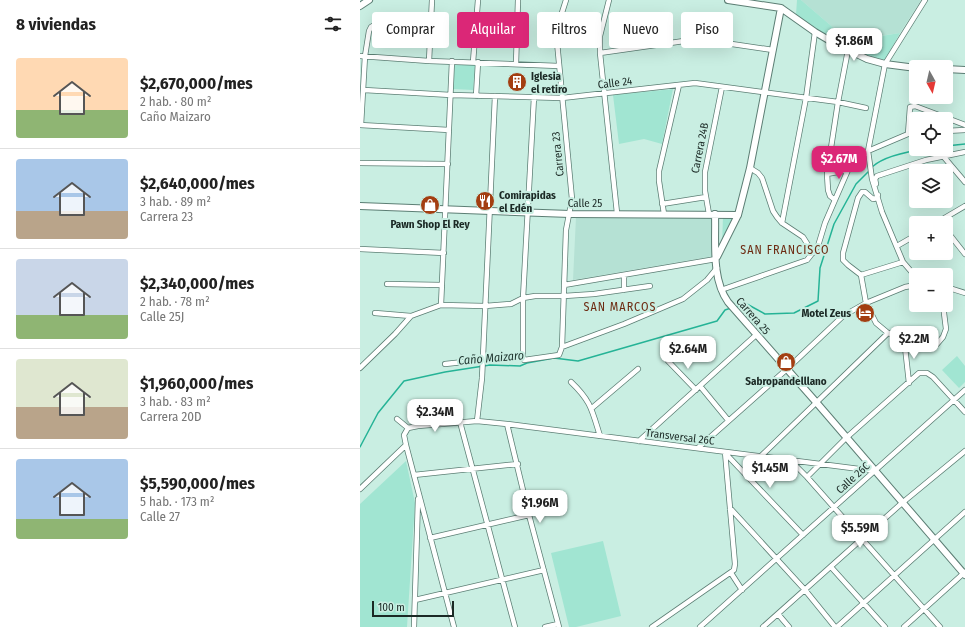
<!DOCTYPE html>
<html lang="es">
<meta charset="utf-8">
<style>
:root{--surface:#fff;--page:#f2f2f2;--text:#222;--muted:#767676;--line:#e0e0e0;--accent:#db2777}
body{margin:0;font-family:"Fira Sans Condensed",sans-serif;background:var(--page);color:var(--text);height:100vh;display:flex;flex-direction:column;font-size:15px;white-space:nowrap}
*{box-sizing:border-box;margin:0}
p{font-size:13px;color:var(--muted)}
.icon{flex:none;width:22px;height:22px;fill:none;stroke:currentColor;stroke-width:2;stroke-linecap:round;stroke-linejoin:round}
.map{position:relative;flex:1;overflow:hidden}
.drawer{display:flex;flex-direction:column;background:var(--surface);width:360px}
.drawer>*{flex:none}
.guide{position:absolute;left:12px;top:12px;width:380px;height:36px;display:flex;gap:8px}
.needle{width:26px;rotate:172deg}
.buttons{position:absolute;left:549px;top:60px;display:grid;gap:8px}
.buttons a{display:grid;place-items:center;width:44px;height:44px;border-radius:4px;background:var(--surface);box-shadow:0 4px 16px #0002;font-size:20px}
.scale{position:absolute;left:12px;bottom:10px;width:82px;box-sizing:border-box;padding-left:4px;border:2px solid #1b2925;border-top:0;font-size:11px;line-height:14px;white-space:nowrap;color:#1b2925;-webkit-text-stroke:3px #c9eee2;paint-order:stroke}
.price{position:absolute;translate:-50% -34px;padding:0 9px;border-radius:8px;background:#fff;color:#222;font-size:13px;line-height:26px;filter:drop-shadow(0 1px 2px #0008)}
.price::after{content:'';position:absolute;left:50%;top:24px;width:12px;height:9px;margin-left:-6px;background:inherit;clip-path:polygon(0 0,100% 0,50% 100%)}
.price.active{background:var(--accent);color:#fff}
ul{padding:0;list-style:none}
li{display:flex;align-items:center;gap:12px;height:100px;padding:0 16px}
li+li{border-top:1px solid var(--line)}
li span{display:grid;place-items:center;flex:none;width:112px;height:80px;border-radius:4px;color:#555}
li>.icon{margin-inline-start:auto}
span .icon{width:48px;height:48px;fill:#fffc;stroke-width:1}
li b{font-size:17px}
h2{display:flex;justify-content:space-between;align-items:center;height:48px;padding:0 16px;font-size:17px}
.tag{padding:0 14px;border-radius:4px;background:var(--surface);box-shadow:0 4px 16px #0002;font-size:14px;line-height:36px}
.tag.active{background:var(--accent);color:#fff}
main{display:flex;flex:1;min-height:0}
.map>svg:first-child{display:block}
.built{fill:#b5e1d4}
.green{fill:#a1e5d2}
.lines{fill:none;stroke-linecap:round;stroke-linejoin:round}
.stream{stroke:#25b396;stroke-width:1.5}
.minor-casing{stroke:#5c7e74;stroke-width:6}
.tertiary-casing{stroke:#5c7e74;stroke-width:8}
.minor{stroke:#fff;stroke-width:4.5}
.tertiary{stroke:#fff;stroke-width:6}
.labels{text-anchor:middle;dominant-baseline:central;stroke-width:4;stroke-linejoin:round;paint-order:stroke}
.poi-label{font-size:11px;font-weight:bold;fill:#1b2925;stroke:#c9eee2;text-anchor:start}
.street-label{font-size:11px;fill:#1b2925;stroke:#c9eee2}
.neighbourhood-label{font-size:12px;letter-spacing:1px;fill:#6d2b12;stroke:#c9eee2}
.water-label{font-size:12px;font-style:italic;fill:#1e342e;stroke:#c9eee2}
</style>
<main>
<section class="drawer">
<h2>8 viviendas<svg class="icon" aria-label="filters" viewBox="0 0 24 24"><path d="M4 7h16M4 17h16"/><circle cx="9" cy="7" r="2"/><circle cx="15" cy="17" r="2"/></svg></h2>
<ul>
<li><span style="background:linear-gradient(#ffd9b3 65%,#8fb573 0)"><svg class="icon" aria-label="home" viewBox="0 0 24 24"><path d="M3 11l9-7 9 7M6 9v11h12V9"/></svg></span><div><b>$2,670,000/mes</b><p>2 hab. · 80 m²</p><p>Caño Maizaro</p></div></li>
<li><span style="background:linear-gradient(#a9c7e8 65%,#b9a48a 0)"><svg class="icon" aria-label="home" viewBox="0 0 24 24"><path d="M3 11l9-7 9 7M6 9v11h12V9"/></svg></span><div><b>$2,640,000/mes</b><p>3 hab. · 89 m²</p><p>Carrera 23</p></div></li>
<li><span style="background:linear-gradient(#c9d6e8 70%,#8fb573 0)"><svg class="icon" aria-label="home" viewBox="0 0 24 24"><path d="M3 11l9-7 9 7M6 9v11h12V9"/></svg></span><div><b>$2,340,000/mes</b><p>2 hab. · 78 m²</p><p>Calle 25J</p></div></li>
<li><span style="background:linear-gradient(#dfe7d0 60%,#b9a48a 0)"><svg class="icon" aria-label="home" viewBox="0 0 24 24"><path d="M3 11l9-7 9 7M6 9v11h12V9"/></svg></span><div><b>$1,960,000/mes</b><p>3 hab. · 83 m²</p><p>Carrera 20D</p></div></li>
<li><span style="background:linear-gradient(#a9c7e8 75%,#8fb573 0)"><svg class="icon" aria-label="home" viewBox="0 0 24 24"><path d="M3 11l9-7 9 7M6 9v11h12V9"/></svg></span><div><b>$5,590,000/mes</b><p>5 hab. · 173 m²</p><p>Calle 27</p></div></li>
</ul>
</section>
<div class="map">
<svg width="605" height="627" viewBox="0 0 605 627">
<rect width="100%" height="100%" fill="#c9eee2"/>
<path class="built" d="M441,0H561L540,33L520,36V30L493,33V28L476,30Z
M216,217L353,218L354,256L213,280Z"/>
<path class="green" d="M437,0H441L476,30L493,28L494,33L520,30L521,36L540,33L525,60L509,56L489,48L456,31L447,22L436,15Z
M95,64L115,65L113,90L93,89Z
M313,89L302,144L284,139L259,144L253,95Z
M363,217H375L362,245Z
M597,356L605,366V382L599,388L582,370Z
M46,461L55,503L47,627H0V504Z
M243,541L261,616L216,627H209L191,553Z"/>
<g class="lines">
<path class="stream" d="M586,146L605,144
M512,167C524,156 551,151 567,149
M375,307L385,303L405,314L434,313L458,301L460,268L474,224L496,184L510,170
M0,447L18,413L44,381L85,372L130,365L160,366L167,363L194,358L218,361L357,321L365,310L371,308"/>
<g class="minor-casing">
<path id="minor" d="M249,0L240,36V53L257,213
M240,53L338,39L413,50
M0,56L69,61L199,66
M69,61L72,0
M113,62L118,0
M156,64L158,0
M4,90L91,95L202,98L335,83L478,102L506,108
M116,96L118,62
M174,97L163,298V357L164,360L199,355L202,347L206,230L212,199L197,42L199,22L206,0
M0,125L89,130
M1,125L5,56L9,31L11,27L16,24L70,27
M586,131L605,130
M548,134L550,107L555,106L605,125
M583,156L605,182
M0,163L88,164
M390,168L398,173L402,178L413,211L417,217L422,223L443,237L453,253
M467,174L488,170
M516,184L515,179L517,176L566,160L605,152
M475,200L470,196L468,190L467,174L478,102L488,50
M302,204L346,197
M304,214L299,181V171L319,85
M349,214L345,191V172L362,87
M422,223L446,98L455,32
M576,223L605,206
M586,230L605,254
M537,246L556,235
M0,249L84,253
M501,275L488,265L483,260V253L498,198L502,192H505L513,199L517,198L518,195
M501,275L506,303L516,323L528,333L569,345L577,344L583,337L586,329L583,305
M501,275L543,262
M556,277L543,262L522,212L512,179L508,151L525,64L565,0
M27,284L82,285
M204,285L356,259
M586,287L605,293
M264,290V275
M361,290L447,260L458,246L465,223L488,170L508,151L548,134L556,133
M81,305L92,61
M15,313L51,316
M544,338L549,383
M202,347L264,324L323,299L347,280L357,268
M308,361L336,390
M85,364L122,360
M0,368L35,334L51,316L81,305L125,306L151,304L163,298L175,296H204L234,294L290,286
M211,382C231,401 232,410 240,436
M340,386L368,420
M232,408L278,369
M37,419L48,428
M117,421L122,378L135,96
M100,422L155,627
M147,424L169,515L199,627
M279,441L396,335
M338,448L427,369L483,316L506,303L545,287L556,285
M366,454L443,535
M400,457L528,333
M430,460L447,477L580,627
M54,475L158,464
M447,477L486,438L559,373H567L573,377L605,412
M0,489L46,445
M370,508L445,590L475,627
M70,538L169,515
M471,567L525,627
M371,573L382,590
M55,600L184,570
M418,614L429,627
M54,627L58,499
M94,627L46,445L44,435L48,428L58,426L117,421L147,424L515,471
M185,627L198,624
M292,627L374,570L375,564L365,452
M340,627L605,390
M403,627L542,503L605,451
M477,627L605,512
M544,627L605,572"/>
</g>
<g class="tertiary-casing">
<path id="tertiary" d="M368,0L421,8L455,32L472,42L507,59L525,64L556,68
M0,6L9,0
M586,69L605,70
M0,206L210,214L378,215
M355,214C356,242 351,278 368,302L456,402L605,575
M357,257L378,215L390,168L421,8"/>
</g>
<use href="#minor" class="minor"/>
<use href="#tertiary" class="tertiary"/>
</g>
<defs>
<g id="building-disc" transform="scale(1)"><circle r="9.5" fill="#a33e11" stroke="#c9eee2"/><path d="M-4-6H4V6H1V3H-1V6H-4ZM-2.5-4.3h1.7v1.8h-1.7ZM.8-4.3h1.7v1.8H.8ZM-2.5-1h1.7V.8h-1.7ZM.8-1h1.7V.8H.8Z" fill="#fff"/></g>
<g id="restaurant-disc" transform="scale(1)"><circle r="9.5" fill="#a33e11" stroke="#c9eee2"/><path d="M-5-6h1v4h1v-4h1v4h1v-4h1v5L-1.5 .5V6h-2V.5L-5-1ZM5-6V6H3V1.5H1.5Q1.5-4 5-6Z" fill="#fff"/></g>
<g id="shop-disc" transform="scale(1)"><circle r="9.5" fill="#a33e11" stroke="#c9eee2"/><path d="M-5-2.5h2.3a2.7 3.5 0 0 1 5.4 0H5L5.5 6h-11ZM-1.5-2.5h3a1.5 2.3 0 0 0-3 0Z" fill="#fff"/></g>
<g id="hotel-disc" transform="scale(1)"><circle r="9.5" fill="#a33e11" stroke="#c9eee2"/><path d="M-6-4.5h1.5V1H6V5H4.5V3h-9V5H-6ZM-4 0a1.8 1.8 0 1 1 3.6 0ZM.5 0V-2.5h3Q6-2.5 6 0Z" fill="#fff"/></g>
</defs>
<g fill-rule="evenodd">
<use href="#building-disc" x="157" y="82"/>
<use href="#restaurant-disc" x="125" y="201"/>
<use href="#shop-disc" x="70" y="205"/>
<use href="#hotel-disc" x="505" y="313"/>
<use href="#shop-disc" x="426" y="362"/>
</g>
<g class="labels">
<g class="poi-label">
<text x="171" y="76">Iglesia<tspan x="171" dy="13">el retiro</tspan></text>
<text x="139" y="195">Comirapidas<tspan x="139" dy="13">el Edén</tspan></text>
<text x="70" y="224" text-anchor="middle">Pawn Shop El Rey</text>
<text x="491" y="313" text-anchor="end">Motel Zeus</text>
<text x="426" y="381" text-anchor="middle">Sabropandelllano</text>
</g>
<g class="street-label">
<text transform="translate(255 83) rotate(-7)">Calle 24</text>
<text transform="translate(340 148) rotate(-79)">Carrera 24B</text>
<text transform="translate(198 154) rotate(-96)">Carrera 23</text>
<text x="225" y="203">Calle 25</text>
<text transform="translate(393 316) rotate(49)">Carrera 25</text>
<text transform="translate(320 437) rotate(7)">Transversal 26C</text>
<text transform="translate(493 478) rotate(-42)">Calle 26C</text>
</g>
<g class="neighbourhood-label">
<text x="425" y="250">SAN FRANCISCO</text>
<text x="260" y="307">SAN MARCOS</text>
</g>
<g class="water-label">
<text transform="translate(131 358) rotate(-5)">Caño Maizaro</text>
</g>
</g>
</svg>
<div class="buttons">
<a><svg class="needle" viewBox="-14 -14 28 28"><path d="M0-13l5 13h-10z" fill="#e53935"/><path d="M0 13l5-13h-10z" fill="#767676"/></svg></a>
<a><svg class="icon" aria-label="locate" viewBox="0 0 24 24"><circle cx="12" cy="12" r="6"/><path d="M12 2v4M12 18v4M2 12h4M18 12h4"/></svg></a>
<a><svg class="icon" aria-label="layers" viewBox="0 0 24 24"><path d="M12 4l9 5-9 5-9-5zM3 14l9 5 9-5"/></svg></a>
<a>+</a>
<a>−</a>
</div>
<div class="scale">100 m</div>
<b class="price" style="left:494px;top:62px">$1.86M</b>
<b class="price active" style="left:479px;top:180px">$2.67M</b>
<b class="price" style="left:554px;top:360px">$2.2M</b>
<b class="price" style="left:328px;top:370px">$2.64M</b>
<b class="price" style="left:75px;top:433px">$2.34M</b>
<b class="price" style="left:410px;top:489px">$1.45M</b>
<b class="price" style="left:180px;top:524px">$1.96M</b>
<b class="price" style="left:500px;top:549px">$5.59M</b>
<div class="guide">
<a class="tag">Comprar</a>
<a class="tag active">Alquilar</a>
<a class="tag">Filtros</a>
<a class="tag">Nuevo</a>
<a class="tag">Piso</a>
</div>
</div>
</main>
